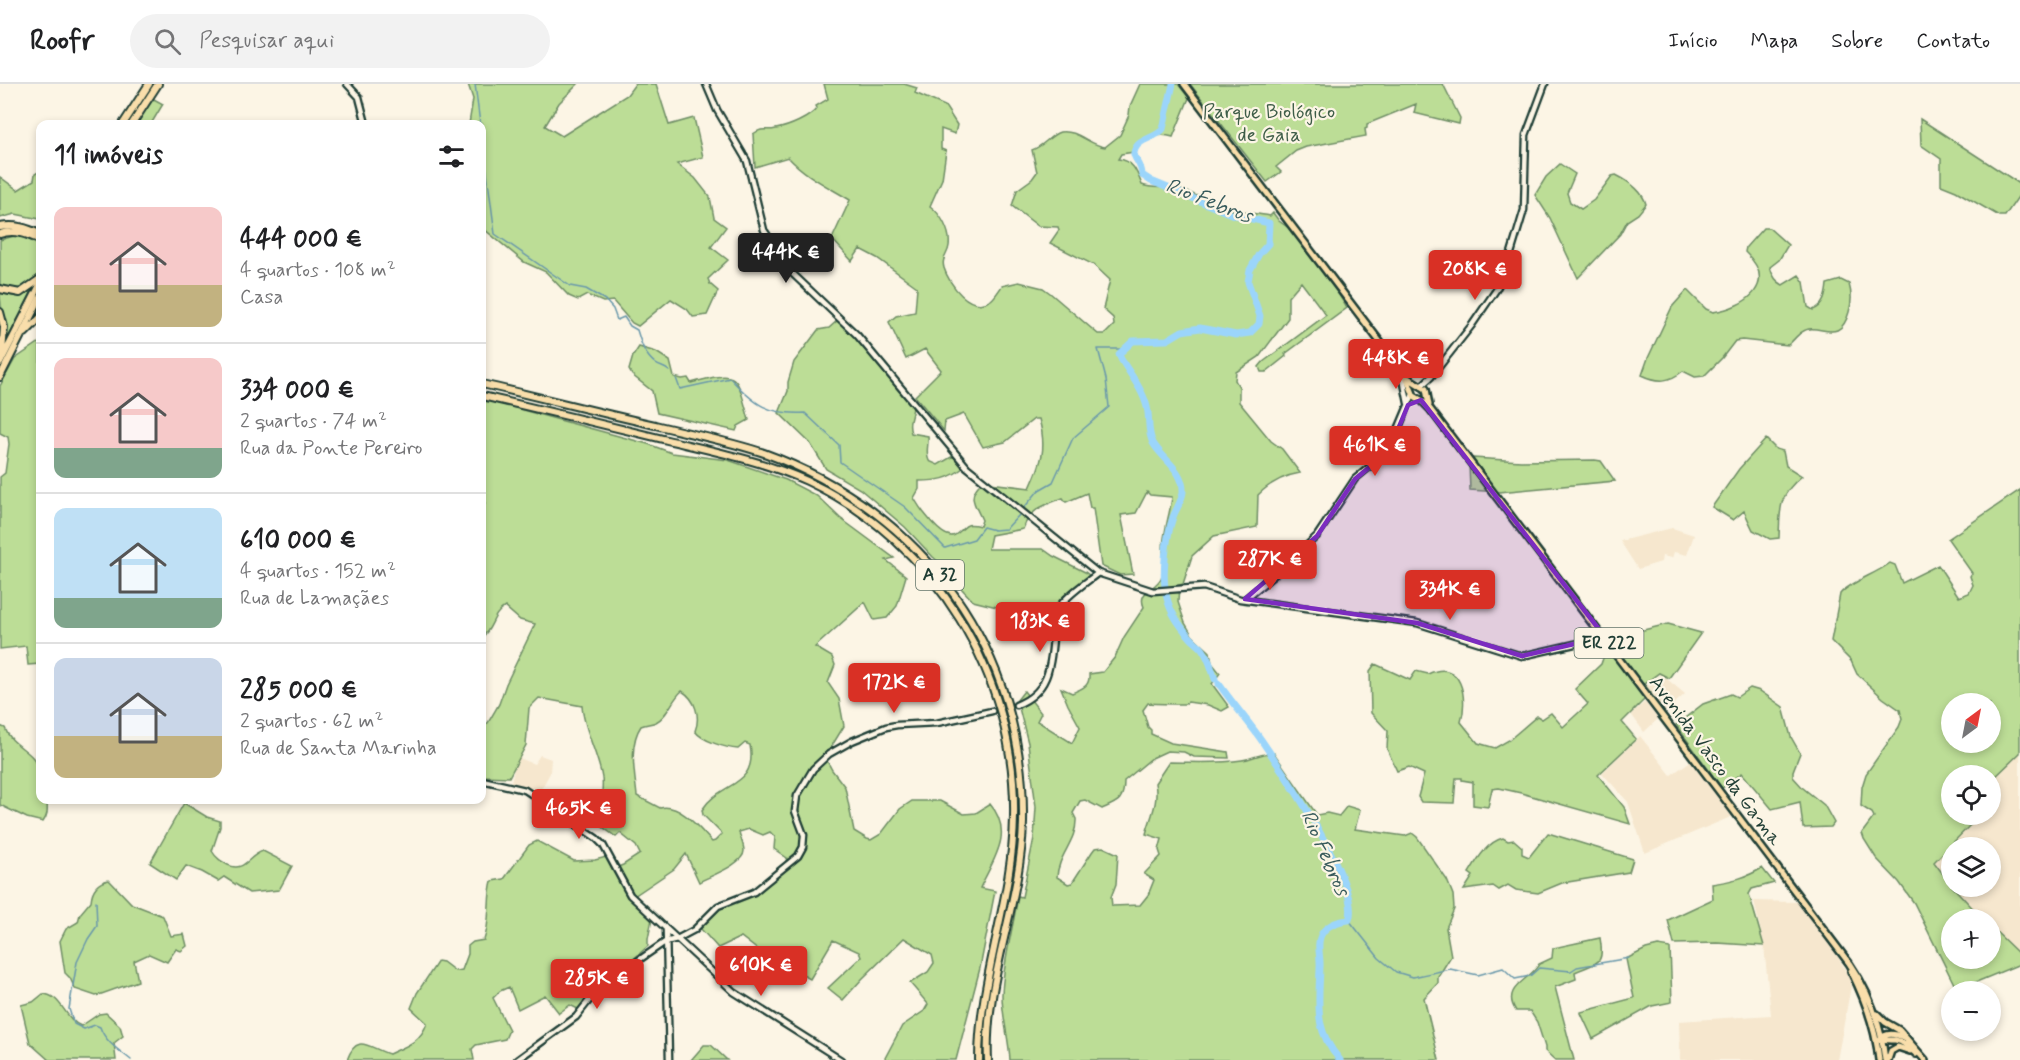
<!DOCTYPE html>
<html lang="pt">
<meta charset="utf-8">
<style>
:root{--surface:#fff;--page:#f2f2f2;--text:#202124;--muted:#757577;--line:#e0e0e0;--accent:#d93025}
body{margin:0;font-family:Mynerve,sans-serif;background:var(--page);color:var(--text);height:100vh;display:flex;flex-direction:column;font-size:22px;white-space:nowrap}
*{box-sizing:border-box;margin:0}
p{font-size:20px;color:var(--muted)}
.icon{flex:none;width:33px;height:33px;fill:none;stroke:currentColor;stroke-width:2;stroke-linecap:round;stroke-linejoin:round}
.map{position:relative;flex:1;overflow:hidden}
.details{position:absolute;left:36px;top:36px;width:450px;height:684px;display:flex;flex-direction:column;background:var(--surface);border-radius:12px;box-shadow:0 3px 9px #0003}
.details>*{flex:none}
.needle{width:39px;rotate:32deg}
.buttons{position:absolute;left:1941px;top:609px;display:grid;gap:12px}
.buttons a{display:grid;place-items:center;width:60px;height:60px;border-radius:50%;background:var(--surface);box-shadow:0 3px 9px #0003;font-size:30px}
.price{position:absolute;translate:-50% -51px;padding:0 14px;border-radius:6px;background:var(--accent);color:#fff;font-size:20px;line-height:39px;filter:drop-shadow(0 2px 3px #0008)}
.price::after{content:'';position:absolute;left:50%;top:36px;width:18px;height:14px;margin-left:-9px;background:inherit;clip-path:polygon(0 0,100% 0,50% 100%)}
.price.selected{background:#222;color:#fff}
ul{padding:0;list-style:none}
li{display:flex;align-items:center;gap:18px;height:150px;padding:0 18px}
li+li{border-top:2px solid var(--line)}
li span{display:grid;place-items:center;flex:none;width:168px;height:120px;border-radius:12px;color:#555}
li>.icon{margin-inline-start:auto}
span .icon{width:72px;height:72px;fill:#fffc;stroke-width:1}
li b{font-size:26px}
h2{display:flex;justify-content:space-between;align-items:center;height:72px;padding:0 18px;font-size:26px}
header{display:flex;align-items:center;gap:36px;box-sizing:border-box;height:84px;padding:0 30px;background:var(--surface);border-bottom:2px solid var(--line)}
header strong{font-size:28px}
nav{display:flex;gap:33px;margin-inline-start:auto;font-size:21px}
.search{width:420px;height:54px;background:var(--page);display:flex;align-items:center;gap:15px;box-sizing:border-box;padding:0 21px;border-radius:33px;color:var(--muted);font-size:22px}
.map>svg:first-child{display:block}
.built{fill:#f6e7ce;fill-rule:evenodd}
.green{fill:#bcdd96;stroke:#6e8d65;stroke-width:1.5;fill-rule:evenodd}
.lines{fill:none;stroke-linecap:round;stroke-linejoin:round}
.stream{stroke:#6998ab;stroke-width:1.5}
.river{stroke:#9bd5fb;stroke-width:7}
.secondary-tunnel{stroke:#d0d0c2;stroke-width:4.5;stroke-dasharray:4.5 2;stroke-linecap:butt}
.secondary-casing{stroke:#1f3d34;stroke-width:9}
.primary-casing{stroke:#1f3d34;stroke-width:10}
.highway-casing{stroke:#1f3d34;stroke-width:10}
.secondary{stroke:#fcf5e5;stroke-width:4.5}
.primary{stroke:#f9deab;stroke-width:5}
.highway{stroke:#f9deab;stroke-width:6}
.marked{fill:#7b2cbf;fill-opacity:0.2;stroke:#7b2cbf;stroke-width:4.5;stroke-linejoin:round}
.labels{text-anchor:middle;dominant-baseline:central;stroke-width:4.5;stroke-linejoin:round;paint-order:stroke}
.shield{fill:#fcf5e5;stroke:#617469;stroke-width:1.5}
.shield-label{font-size:18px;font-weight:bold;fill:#1f3d34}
.park-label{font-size:20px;fill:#3e5d48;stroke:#fcf5e5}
.street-label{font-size:20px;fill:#1f3d34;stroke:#fcf5e5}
.water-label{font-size:21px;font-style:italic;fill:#385b5c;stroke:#fcf5e5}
</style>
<header>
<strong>Roofr</strong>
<div class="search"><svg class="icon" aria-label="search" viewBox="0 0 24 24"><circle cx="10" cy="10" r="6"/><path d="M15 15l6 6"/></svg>Pesquisar aqui</div>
<nav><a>Início</a><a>Mapa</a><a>Sobre</a><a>Contato</a></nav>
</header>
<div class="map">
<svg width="2020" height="976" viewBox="0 0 2020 976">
<rect width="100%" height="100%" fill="#fcf5e5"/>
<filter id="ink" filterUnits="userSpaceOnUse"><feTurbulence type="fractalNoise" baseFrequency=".0167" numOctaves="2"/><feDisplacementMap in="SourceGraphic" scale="12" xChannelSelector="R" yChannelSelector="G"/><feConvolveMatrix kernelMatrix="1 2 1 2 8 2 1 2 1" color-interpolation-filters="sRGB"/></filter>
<g filter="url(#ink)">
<path class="built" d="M1672,444L1694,451L1687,471L1674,468L1672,474L1662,472L1661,478L1638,485L1620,457Z
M1661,590L1685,610L1665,628L1646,602Z
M1645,618L1658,635L1644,648L1631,630Z
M1640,652L1671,691L1692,676L1733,732L1645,769L1628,718L1602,689Z
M2020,668V873L1991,844L1990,836L1982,835L1917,787L1977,731L1990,730L1991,698ZM1952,764H1990V802H1952Z
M540,671L551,675L550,689L538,711L521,701L511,698L517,673L534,680Z
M1754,817L1798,818L1831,861L1852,897L1837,976H1680L1679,937L1771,931L1764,862Z"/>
<path class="green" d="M468,0H578L559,19L545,42L562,52L627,11L635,0H656L669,41L694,34L703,73L677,80L695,94L710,113L714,134L726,143L711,163L728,176L708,195L710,200L718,207L707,231L693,233L687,225L671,215L638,242L632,239L613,217L603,218L587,211L578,216L569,212L546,188L524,178L484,145L482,136V40H469L473,15Z
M824,0H904L917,4L915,9L945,22L957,41L955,50L941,45V65L946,67L942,95L930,122C941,130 951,148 949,162C948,171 941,174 944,184C949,200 970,230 991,216C995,213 999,206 1002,202L1019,198L1043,204L1050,209L1098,250H1105L1114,241L1113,234L1103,225L1110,196L1094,181L1050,159L1059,146L1058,143L1038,142L1012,122L1017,106L1032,95L1037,88L1032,66C1044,62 1050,51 1060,48C1077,45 1089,61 1105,63L1120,51L1129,31L1130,22L1140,0H1178L1189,14L1173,53C1158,48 1143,54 1134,68L1121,70L1118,75C1133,76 1137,88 1142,101C1154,106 1167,101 1179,105C1196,110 1211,120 1228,125C1242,129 1256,129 1270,132L1273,129L1279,137L1290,145L1339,211L1347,224L1285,270L1286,272L1266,288H1261L1259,283L1263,278L1326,231L1301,198L1288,213V234L1259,273L1236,288L1235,296L1239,303V318L1271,357L1282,365L1300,389C1282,392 1270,399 1258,411L1257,443L1214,452L1192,472L1183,500L1179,501L1178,518L1185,539L1192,551L1210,568L1212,579L1220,589L1212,600L1229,623L1222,627L1208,621L1188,618L1185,620C1173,620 1161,620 1148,619L1143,626L1148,643L1151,646V650L1171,659L1228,668L1229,674L1194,673L1184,668L1167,667L1152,674L1124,697C1124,717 1118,718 1102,725L1085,716L1080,717L1073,729L1076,735C1077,757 1058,771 1057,793L1068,800L1072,799L1092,768L1095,764L1103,763L1118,770L1116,800L1111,813L1112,822L1140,821L1148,811L1154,796L1144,790L1161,772L1159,766L1162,755L1146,750C1151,732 1159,718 1155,699L1169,678C1193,678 1218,680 1242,676C1256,674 1258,669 1274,669L1317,731L1327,729L1339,732L1347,722L1360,726L1355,745L1405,752L1412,749L1417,753L1447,796L1453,811L1454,825L1446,844L1451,872L1438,893V899L1424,914L1439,976H1010C1009,954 1002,933 1002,911C1003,878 1013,845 1018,812L1022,813L1034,754L1036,723L1028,659L1017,616L1024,607L1041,629L1037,637L1072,659L1080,643L1068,621L1061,604L1072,609C1082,604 1090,603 1089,590L1103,588L1115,573L1124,553L1144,523C1137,507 1155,506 1161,494C1165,485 1163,475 1163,465C1163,449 1170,430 1172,413L1150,411L1147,408L1136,429L1121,431L1133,490L1120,491L1101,482L1093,424H1090L1087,409L1066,418L1063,414C1044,421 1030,425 1023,445L991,451L988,465H1043L1053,472L1085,488L1090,492L1091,496C1067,518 1064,524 1030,528L1023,550L1000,549L1005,525L973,517L950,492L948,493L941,480L933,473L905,443L860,405L826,385L810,359L779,329L788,307V298L794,278L818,246L829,244L838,236L866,265L913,321C913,333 907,337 911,349L928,352C929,361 925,368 929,377L938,381L953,372L963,384C949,395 938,397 919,397V405L914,414C919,423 943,458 955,451C967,443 963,438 980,442L982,436C975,420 966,412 982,398L1030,404C1042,378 1047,364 1039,335H1034L1005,358L983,363L964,330L945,337L944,347L915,312L941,286L925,265L906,275L889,238L896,232L915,228L917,203L877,174L860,165L852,177L832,155L850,116C829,103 805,92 788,73L755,83L753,50C765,42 764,48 776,45C788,43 810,34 817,24L816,22L828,15Z
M1190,0H1443L1460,34L1459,40L1414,29L1416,20L1367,40V44L1365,45L1366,52L1306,63L1296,67L1276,83L1281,88L1267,98Z
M152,14L163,20L151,40H136Z
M1920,35L2020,100V110L2005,132H1999L1956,107L1941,101V75L1921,61Z
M1560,80L1575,90L1567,109L1570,118L1581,125L1594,116L1612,92L1616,91C1628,97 1642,106 1646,120L1638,130L1627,137L1620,150L1578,194L1550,134L1535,111L1546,93Z
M40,87V135L15,130L0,134V93L18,106L34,96L35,90Z
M1763,144H1769L1788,161L1779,176L1770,183C1772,191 1775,197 1783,201L1799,191L1804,198L1808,223L1813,226C1824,222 1826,211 1827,200L1841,196L1849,200C1852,210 1852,218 1849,228C1839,264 1818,236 1802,248C1797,251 1793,257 1788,261L1742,256L1735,257L1722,274L1704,292L1695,293L1683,287C1669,298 1659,299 1642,291L1648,274L1672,223L1687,206L1706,225L1713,228C1746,223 1779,200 1745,168L1746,163Z
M14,152L24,153L40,162C40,169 42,179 40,186C37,204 14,208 0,202V156Z
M32,207L7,256C6,240 0,225 0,209L13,212Z
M40,258V580L28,581L26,562L0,565V393L5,389L9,360L8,353L0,349V302L15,275Z
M639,263L656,268L670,277L674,293L682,295L688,294L691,299C740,285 736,290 749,336L738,342L736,347L657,329L652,307L632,291L629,286L633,272Z
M482,315L648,360L672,369L728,376L786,396L817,412L840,434L894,474L886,476L906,492L897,522L887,534L874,536L865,518L815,563L832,573L835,581L828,599L839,615L844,642L825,673L832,686L845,703L854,747L867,755L871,756L881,750L900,725L912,717H940L964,730L976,729L990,720C1015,749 993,776 980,804L995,807L980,884L956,976H886L885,974L902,942L924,927L928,920L910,899L928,888L934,879L932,871L904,854L862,895L843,916L828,904L861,873L859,868L833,856L810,895L792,885L784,897L764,886L768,874L741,853L718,864L700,844L713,823L721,818L752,809L785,780L787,774L774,765L775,753L770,748L763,751L749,745L739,748C740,753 744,761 744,767C744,780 710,792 699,798L686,770L674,785L634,812L635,817L652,835L648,855V862L578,925L570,921L559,929L545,911L518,925L509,903L500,907L493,914L509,946L505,955L476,961L472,965L474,976H347C357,948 369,964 389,970C406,962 420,959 427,939L411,924L417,909L438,877L443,878L455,887L462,886L468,870V862L473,858L484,856C491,837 487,815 492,797L504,795L529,761L537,757L574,777L595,776L610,772L618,783L623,781L640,770L636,762L620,749L616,753L600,741C598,725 604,710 602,694C598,669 584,647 582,622L539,614L529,624L526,661L509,693L482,692V641L488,639L499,620L506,600L535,540L520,536L505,523C492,530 493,545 482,553V424L485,419L482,405ZM682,607C695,615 701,632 695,647C702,657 726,664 738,665L745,659L750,661C758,704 720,697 702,726L703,731L722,750L715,757L712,758C699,744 680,719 660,724L637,712C635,691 628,661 641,642C646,640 652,640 656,638C668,632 672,615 682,607Z
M1766,355L1776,365L1783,367L1786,382L1802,392C1778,411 1780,426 1779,454L1770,455L1753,446L1744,427L1733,436L1712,423L1739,385Z
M1473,374L1521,377L1595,376L1601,377L1615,397L1499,408L1470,406L1469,381Z
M2020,406V669L1991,697L1990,692H1952V730L1980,731L1934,778L1952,802L1983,835L1952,836V874H1990L1991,843L2020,871V880L1957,906L1914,819L1899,798L1876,774L1864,755L1862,749L1874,733L1872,729L1861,722L1862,703L1866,690L1899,643L1902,635L1900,626L1883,614L1857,590L1851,577L1831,557L1840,510C1850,498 1876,490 1890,479L1895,481L1902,499L1938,481L1959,513L1969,509L1973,501L1970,492L1972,489L1948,455ZM1952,620H1990V658H1952Z
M1668,540L1701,549L1669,594L1659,589L1644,600L1651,609L1622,638L1636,655L1598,691L1624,723L1630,740L1521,709L1499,704L1492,705L1488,723L1473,721V698L1462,696V694H1456L1454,719L1421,718L1418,713L1424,690L1409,683L1397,687L1387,665L1388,647L1371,629L1370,587L1375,580L1410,596L1416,587L1428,590C1462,574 1468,614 1461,638L1478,659L1495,664L1509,656L1537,632L1542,635L1551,629L1563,643L1588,620L1575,605L1601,580L1607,563L1623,551Z
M1750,604L1760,607L1783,623L1791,653L1800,669L1793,687V693L1803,704L1824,721L1834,739L1831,743L1803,744L1800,718L1772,725L1742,689L1722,704L1676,641L1703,620L1731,610L1737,613Z
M0,642L5,644C11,663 35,666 40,687C43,695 40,707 40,716H47C47,724 49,730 43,738L27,734L0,721Z
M184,719L207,733L220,737V743L212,767C216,774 221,777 228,781C244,789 249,771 263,767L292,782L279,806L249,809L224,793L218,797L202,788L186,782L176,796L150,779Z
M1548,749L1633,775L1629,788L1562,799L1538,809L1516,806L1508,801L1499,806L1493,802L1464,806L1473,792L1469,789C1477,776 1487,758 1503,754L1508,757L1514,756L1522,763V770L1529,773Z
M1762,784L1774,799L1752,805L1749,810L1764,862L1717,859L1674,860L1668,836L1713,815L1712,800C1731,797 1746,794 1762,784Z
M109,796L132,820L163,832L171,852L184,850L187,862L181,867L176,865L167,878L149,870L134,877L138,897L96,912L75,905L70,894L65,889L60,857L66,845L78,838L80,830L91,817C92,805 97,798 109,796Z
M1600,854C1605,882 1597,878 1575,888L1576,895L1555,903L1574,976H1555L1545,967V963L1537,938L1530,927H1516C1500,903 1531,896 1539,880L1552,874L1553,864Z
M1658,862L1670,864L1672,918L1652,922L1593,955L1581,929V928L1634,914L1626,875L1646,865Z
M43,910C62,911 64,935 81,942L99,930L106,929L120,942L123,952L114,959L116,976H49L30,959L21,921L33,918Z
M704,961H711L727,976H691Z"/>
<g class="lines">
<path class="stream" d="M475,0L480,40
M482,51L495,150L570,202L586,205L605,216L613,225L617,236L624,233L630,242L637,246C641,259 644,271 656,280C660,283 665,283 669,287
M676,294L680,305L730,294C755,321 768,331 805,329L839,361L840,378L905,423L945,464L974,455L983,443L994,446L1006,445L1020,430
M1023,425L1039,406L1053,398L1073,354L1109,323L1106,295L1098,265H1123
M96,817L97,842L88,855L77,878L69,925L74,940L84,945L95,941L100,943C105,958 120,967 131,976
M1349,836L1379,874L1396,888L1413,893L1450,885L1478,891L1503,884L1515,895L1530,892L1539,884L1571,887L1577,883L1629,874"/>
<path class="river" d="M1173,0L1163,45C1156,55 1136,54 1134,69C1133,74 1142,80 1142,91L1151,97L1231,130L1269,139L1268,160L1259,170L1250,186L1248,198L1260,232L1259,240L1250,249L1236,251L1200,244L1182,247L1167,256L1133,257L1119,270L1121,275C1130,290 1143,306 1147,323C1150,335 1147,348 1153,359C1163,376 1184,386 1183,408C1182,417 1176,425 1173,433C1166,453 1161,494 1167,514C1170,528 1181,543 1190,553C1194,558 1200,561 1203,566C1210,576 1211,584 1215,595
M1219,600C1234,622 1252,641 1266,663C1286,692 1362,804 1349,836C1338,837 1327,840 1321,851C1316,861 1321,873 1320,883C1319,921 1313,945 1340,976"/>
<path class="secondary-tunnel" d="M992,627L1016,621"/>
<g class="secondary-casing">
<path id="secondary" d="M347,0L359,13L366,40
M706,0L717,26L747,77L764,146L793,190L857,251L967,383L1098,489L1153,507L1204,503L1240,515L1417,539L1522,572L1605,553
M1402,289L1408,319
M1421,302L1431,293L1472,241L1496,206L1506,186L1524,126L1526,51L1545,0
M1245,515L1284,483L1317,452L1355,395L1389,367L1413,310
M1016,621C1048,609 1051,583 1053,553C1053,543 1052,534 1057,526C1064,513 1087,498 1098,489
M482,696L525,706L596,754L603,761L630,811L734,908L841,976
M666,846L669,976
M517,976L576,933L595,909L610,896L665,858L677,855L694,846L718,822L754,808L798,772L803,763L804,751L795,727L797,712L813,685L829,670L852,657L886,643L897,641L937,639L992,627"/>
</g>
<g class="primary-casing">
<path id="primary" d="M1184,0L1406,292L1414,312L1421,316L1430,325L1849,879C1869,908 1881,940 1885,976
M1408,294L1426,305L1429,321
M1851,887C1865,915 1876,945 1879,976
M1877,930L1885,938L1899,946L1925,976
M1881,954C1887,957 1889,956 1895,956C1904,957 1910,964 1916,970
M1880,956C1885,948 1896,950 1904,953
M1888,976L1891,967L1898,963L1910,967"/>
</g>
<g class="highway-casing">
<path id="highway" d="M123,40L149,0
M132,40L158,0
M0,143C15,140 27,144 40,150
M0,150C14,145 27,150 40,156
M0,205L20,209L40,195
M0,228L4,243L2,269
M25,249L40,234
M0,279L40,201
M0,293L40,214
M482,300C539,313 597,328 655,341C691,350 729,357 764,369C924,427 1026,567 1023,739C1021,819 984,896 988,976
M482,312C544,326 605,341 667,356C714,367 763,377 807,397C935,457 1017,592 1014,733C1013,815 979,893 979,976"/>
</g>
<use href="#secondary" class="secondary"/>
<use href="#primary" class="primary"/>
<use href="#highway" class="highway"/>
</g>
</g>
<path class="marked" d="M1421,316L1605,553L1522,572L1417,539L1245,515L1317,452L1355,395L1389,367L1408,321Z"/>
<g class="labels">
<g class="shield">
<rect x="916" y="476" width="48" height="30" rx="4.5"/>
<rect x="1574.5" y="544" width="69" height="30" rx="4.5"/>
</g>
<g class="shield-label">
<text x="940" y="491">A 32</text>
<text x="1609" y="559">ER 222</text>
</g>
<g class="park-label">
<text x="1269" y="28">Parque Biológico<tspan x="1269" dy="23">de Gaia</tspan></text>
</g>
<g class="street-label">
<text transform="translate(1715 677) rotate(53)">Avenida Vasco da Gama</text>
</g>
<g class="water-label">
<text transform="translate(1209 117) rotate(21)">Rio Febros</text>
<text transform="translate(1325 769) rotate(66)">Rio Febros</text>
</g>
</g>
</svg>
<div class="buttons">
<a><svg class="needle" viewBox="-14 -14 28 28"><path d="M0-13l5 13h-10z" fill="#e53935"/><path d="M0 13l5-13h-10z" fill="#757577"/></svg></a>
<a><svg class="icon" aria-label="locate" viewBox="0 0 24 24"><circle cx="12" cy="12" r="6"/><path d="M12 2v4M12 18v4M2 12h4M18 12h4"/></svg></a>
<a><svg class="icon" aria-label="layers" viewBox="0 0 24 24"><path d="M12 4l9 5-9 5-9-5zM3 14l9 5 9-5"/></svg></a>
<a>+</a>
<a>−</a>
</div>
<b class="price selected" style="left:786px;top:200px">444K €</b>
<b class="price" style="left:1475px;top:217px">208K €</b>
<b class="price" style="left:1396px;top:306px">448K €</b>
<b class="price" style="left:1375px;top:393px">461K €</b>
<b class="price" style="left:1270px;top:507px">287K €</b>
<b class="price" style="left:1450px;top:537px">334K €</b>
<b class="price" style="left:1040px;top:569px">183K €</b>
<b class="price" style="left:894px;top:630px">172K €</b>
<b class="price" style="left:579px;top:756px">465K €</b>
<b class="price" style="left:761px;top:913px">610K €</b>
<b class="price" style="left:597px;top:926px">285K €</b>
<section class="details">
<h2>11 imóveis<svg class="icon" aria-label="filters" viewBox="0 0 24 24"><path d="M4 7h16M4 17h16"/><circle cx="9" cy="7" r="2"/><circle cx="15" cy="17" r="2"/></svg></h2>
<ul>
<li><span style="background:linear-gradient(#f6c9c9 65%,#c2b280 0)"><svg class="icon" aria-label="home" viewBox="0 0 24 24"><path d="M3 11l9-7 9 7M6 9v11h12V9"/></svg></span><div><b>444 000 €</b><p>4 quartos · 108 m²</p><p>Casa</p></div></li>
<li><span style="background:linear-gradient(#f6c9c9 75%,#7fa58c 0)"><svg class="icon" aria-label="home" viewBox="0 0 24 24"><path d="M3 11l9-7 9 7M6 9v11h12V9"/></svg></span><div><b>334 000 €</b><p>2 quartos · 74 m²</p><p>Rua da Ponte Pereiro</p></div></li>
<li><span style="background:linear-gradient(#bfe0f5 75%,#7fa58c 0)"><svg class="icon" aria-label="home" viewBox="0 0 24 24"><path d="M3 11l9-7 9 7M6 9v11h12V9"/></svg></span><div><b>610 000 €</b><p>4 quartos · 152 m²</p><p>Rua de Lamaçães</p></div></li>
<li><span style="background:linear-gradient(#c9d6e8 65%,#c2b280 0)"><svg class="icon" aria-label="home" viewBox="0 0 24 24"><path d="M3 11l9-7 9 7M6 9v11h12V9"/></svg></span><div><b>285 000 €</b><p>2 quartos · 62 m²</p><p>Rua de Santa Marinha</p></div></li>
</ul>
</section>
</div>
